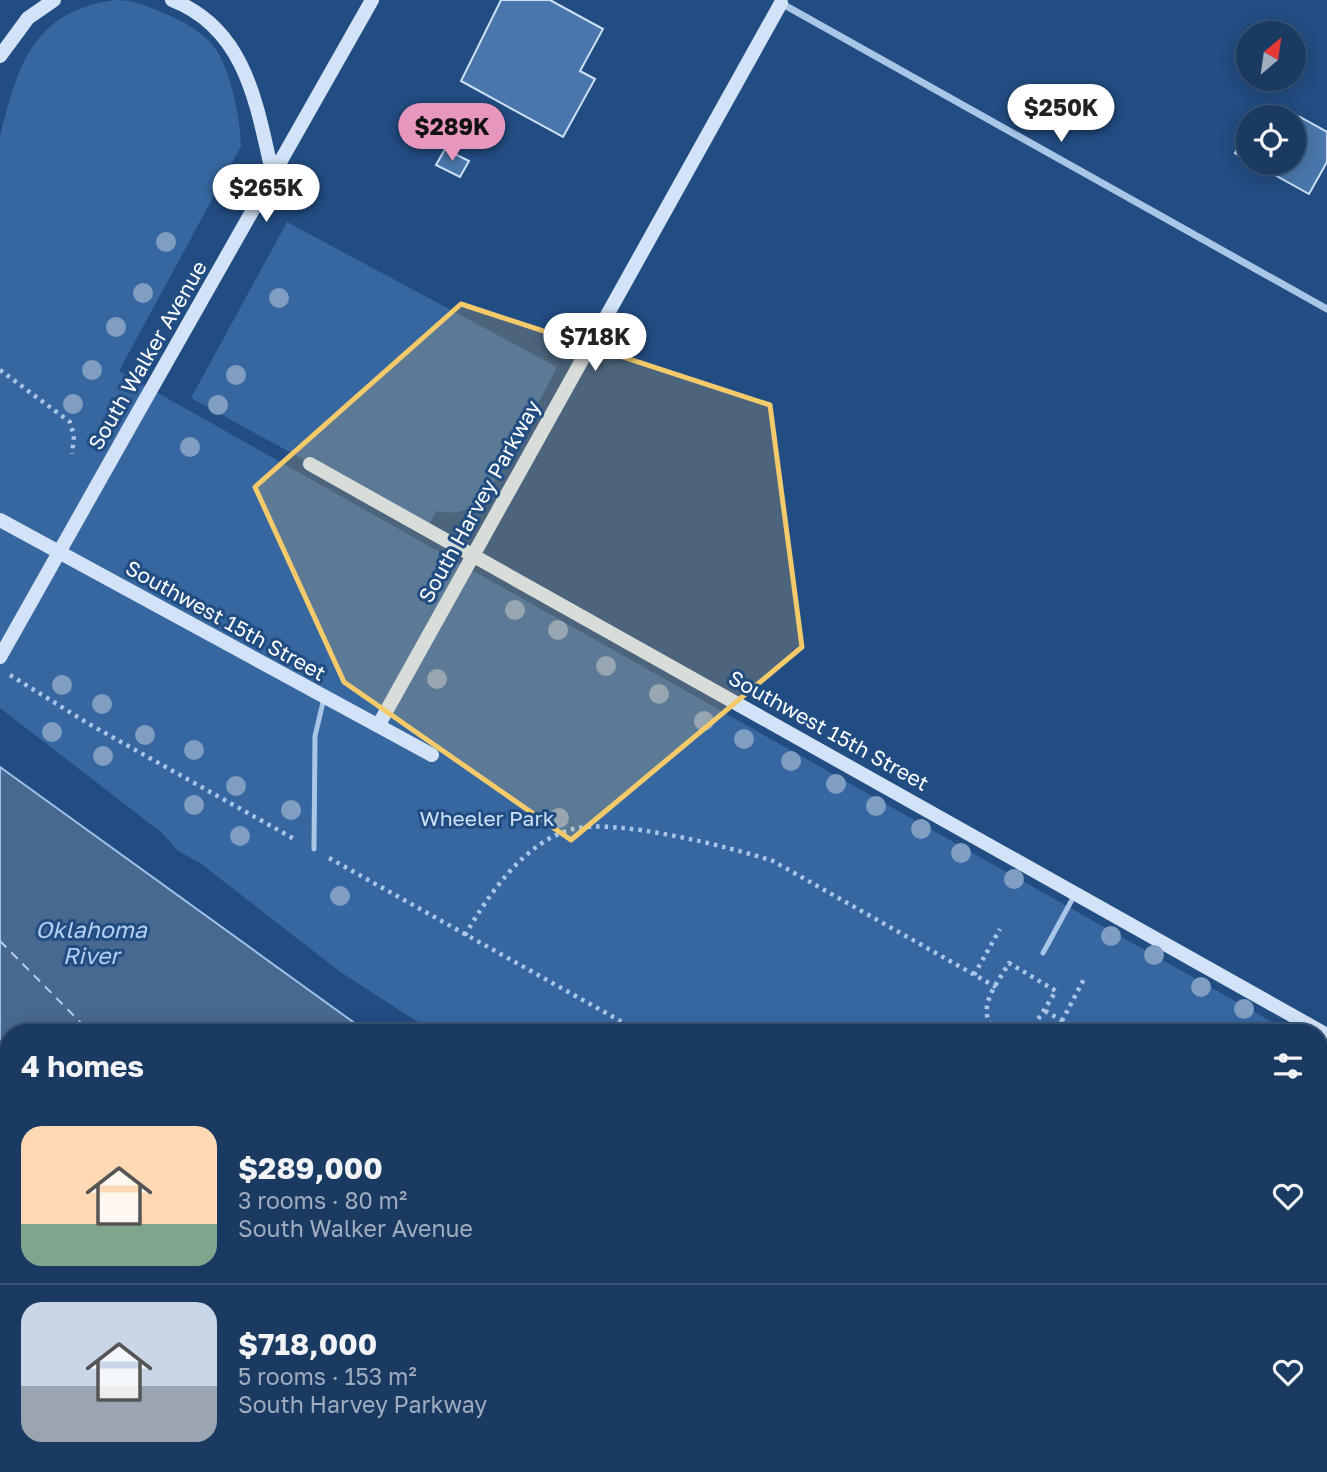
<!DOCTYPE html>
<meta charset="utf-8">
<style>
:root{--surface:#1a3a62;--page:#27456b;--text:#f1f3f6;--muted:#9fadbe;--line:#385477;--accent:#e797bd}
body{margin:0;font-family:"Golos Text",sans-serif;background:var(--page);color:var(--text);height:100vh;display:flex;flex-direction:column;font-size:26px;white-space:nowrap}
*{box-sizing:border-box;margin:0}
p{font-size:23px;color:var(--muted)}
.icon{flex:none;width:38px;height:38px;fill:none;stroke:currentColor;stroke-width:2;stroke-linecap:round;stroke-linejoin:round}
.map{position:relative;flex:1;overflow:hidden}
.side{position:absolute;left:0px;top:1024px;width:1328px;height:450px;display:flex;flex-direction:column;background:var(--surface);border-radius:28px 28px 0 0;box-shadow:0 4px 18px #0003,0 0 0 2px var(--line)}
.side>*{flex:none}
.needle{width:46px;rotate:29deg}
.buttons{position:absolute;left:1236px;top:21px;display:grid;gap:14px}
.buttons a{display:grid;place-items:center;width:70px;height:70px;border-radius:50%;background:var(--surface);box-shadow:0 4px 18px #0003,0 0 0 2px var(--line);font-size:35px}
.price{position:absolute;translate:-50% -60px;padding:0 16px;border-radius:24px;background:#fff;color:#222;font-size:23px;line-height:46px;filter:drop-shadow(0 2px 4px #0008)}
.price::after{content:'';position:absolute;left:50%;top:42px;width:21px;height:16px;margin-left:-10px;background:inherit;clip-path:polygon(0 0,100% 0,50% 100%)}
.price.selected{background:var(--accent);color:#111}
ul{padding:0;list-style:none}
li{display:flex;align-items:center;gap:21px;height:175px;padding:0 21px}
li+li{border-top:2px solid var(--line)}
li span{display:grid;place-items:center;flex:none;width:196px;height:140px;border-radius:21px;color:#555}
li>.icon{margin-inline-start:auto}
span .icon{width:84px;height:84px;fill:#fffc;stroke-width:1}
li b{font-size:30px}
h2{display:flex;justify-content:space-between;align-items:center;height:84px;padding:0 21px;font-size:30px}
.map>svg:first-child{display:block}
.green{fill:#3667a0}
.water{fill:#48688f;stroke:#9dc1e9;stroke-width:2}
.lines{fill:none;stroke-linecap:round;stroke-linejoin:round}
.ferry{stroke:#b4d0f0;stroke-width:2;stroke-dasharray:9 7;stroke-linecap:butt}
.building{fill:#4a77ab;stroke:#cde0f6;stroke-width:2}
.path{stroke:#a9c6e8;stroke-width:4.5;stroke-dasharray:3.5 5;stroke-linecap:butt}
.lane{stroke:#a9c6e8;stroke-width:5}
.street{stroke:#a9c6e8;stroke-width:7}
.secondary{stroke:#d3e3f7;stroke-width:14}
.secondary-bridge{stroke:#d3e3f7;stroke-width:14}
.tree{fill:#809ec2}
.marked{fill:#f4ca6a;fill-opacity:0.2;stroke:#f4ca6a;stroke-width:5;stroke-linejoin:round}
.labels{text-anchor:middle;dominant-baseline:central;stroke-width:6;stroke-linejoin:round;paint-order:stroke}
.street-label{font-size:21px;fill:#fff;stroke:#224d82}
.park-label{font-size:21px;fill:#cde0f6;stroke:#224d82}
.water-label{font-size:23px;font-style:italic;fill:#b4d0f0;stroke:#224d82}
</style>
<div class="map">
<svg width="1327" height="1472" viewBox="0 0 1327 1472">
<rect width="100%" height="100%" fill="#224d82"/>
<path class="green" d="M115,0C133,0 145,5 161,12C177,18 195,28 208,40C230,61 240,116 241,146L119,371L1290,1032H433L339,971L200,863L177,850L162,833L0,708V137C17,66 33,11 115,0Z
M287,222L557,367C540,398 501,484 477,503C466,513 450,514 436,511L428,528L191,398Z
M1320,1049L1327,1053V1472H1192L1178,1465H1320Z"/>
<path class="water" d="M0,767L367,1032H9V1465H1090L1104,1472H0Z"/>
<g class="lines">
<path class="ferry" d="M0,941L90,1032
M679,1465L690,1472"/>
</g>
<path class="building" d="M501,0H550L603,29L580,71L595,79L563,137L461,81Z
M1284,108L1327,132V162L1309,194L1253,163H1293V117H1278Z
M1248,130V160L1235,153Z
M445,149L469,161L460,177L436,165Z"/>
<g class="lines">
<path class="path" d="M0,370L70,422L74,436L72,454
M10,675L89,724L296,840
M329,858L640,1032
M465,935C489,894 525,841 573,829C615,818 731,847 773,861L996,987
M974,975L1000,929
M1045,1011L1083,1032
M1062,1021L1085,977
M996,1032C974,1009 996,986 1009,963L1056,991L1030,1032
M1320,1182L1327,1192
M1320,1412L1327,1416"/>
<path class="lane" d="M314,849L315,736L324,698
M1043,953L1074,896"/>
<path class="street" d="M779,2L1327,309"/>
<path class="secondary" d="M172,0C247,29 257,107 273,176
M0,56L28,18L54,0
M128,430L372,0
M310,464L1327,1035
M0,520L432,755
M378,726L781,3"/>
<path class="secondary-bridge" d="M0,657L128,430"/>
</g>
<g class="tree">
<circle cx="166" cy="242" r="10"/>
<circle cx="143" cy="293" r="10"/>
<circle cx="279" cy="298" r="10"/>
<circle cx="116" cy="327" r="10"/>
<circle cx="92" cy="370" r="10"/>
<circle cx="236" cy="375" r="10"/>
<circle cx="73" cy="404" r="10"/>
<circle cx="218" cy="405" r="10"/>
<circle cx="190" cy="447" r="10"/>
<circle cx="515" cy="610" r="10"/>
<circle cx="558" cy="630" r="10"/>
<circle cx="606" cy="666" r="10"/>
<circle cx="437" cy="679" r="10"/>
<circle cx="62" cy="685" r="10"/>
<circle cx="659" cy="694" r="10"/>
<circle cx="102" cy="704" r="10"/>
<circle cx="704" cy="721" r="10"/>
<circle cx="52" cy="732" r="10"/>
<circle cx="145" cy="735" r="10"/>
<circle cx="744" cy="739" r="10"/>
<circle cx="194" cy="750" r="10"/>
<circle cx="103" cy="756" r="10"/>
<circle cx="791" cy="761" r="10"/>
<circle cx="836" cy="784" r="10"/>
<circle cx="236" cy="786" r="10"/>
<circle cx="194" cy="805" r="10"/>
<circle cx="876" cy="806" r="10"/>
<circle cx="291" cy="810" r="10"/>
<circle cx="559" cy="818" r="10"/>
<circle cx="921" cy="829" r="10"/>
<circle cx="240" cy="836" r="10"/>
<circle cx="961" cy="853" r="10"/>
<circle cx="1014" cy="879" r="10"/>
<circle cx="340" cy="896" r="10"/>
<circle cx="1111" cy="936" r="10"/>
<circle cx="1154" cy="955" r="10"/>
<circle cx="1201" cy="987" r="10"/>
<circle cx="1244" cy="1009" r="10"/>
</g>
<path class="marked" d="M461,304L770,405L802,647L571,840L344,682L255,487Z"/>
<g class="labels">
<g class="street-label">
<text transform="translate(147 355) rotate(-60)">South Walker Avenue</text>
<text transform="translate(479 501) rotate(-61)">South Harvey Parkway</text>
<text transform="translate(226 620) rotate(29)">Southwest 15th Street</text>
<text transform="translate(829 730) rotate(29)">Southwest 15th Street</text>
</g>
<g class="park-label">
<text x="487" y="818">Wheeler Park</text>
</g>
<g class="water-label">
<text x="91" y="929">Oklahoma<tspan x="91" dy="26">River</tspan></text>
</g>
</g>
</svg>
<div class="buttons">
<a><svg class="needle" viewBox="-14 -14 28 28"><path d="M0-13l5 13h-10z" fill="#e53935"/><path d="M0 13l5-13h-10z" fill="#9fadbe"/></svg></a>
<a><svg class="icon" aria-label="locate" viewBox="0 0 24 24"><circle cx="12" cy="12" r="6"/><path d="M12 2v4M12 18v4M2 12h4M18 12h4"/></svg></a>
</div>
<b class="price" style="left:1061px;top:144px">$250K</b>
<b class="price selected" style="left:452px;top:163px">$289K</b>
<b class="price" style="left:266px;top:224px">$265K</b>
<b class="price" style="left:595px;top:373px">$718K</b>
<section class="side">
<h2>4 homes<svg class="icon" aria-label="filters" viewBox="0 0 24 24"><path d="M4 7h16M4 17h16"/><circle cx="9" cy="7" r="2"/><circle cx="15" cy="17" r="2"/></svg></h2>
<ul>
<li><span style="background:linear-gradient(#ffd9b3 70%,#7fa58c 0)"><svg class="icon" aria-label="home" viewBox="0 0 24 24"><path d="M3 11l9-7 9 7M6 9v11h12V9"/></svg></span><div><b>$289,000</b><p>3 rooms · 80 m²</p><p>South Walker Avenue</p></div><svg class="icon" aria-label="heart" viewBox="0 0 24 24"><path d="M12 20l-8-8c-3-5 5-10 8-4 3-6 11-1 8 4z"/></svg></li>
<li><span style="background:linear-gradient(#c9d6e8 60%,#9aa5b1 0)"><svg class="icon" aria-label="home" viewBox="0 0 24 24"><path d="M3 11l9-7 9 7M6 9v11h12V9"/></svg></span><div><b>$718,000</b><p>5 rooms · 153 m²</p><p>South Harvey Parkway</p></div><svg class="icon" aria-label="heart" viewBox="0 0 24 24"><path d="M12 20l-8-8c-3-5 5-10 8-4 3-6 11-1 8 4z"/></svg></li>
</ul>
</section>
</div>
